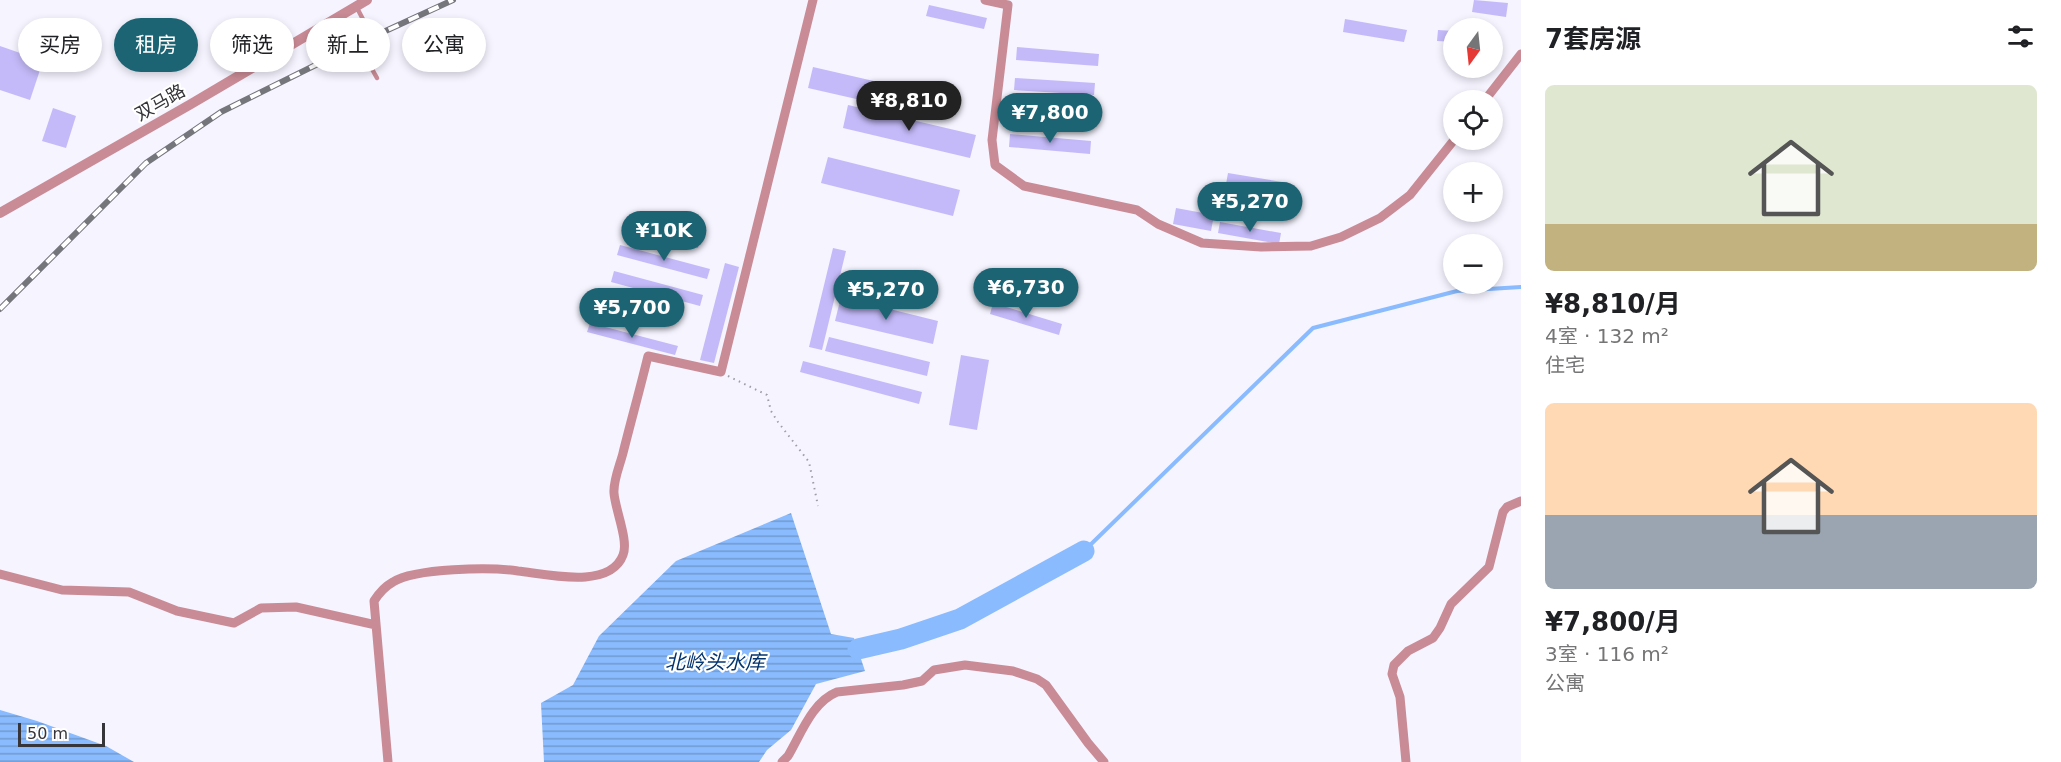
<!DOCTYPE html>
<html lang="zh">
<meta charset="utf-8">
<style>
:root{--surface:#fff;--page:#f6f6f6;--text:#202124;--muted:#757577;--accent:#1c6473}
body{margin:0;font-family:"DejaVu Sans","Noto Sans SC",sans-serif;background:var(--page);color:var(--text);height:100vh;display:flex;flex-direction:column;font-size:22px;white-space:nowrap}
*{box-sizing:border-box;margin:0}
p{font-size:20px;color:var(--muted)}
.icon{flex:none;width:33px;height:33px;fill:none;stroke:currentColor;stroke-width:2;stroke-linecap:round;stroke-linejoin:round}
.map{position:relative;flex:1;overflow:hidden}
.panel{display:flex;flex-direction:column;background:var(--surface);width:540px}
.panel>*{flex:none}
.top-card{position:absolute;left:18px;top:18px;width:570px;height:54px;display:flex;gap:12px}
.needle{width:39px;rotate:195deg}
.tools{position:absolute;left:1443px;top:18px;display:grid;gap:12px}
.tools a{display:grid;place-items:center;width:60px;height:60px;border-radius:50%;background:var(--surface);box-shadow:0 3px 9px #0003;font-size:30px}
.scale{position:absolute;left:18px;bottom:15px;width:87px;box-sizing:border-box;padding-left:6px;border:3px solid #35353a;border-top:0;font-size:16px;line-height:21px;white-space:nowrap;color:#35353a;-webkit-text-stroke:4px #fff;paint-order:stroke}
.price{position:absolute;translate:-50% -51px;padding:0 14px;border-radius:21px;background:var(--accent);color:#fff;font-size:20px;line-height:39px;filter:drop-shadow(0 2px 3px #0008)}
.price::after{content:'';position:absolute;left:50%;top:36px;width:18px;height:14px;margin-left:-9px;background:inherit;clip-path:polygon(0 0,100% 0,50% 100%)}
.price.current{background:#222;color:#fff}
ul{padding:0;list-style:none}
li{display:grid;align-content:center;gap:12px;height:318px;padding:0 24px}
li span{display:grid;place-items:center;height:186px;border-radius:9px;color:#555}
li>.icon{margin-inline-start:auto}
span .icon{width:108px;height:108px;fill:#fffc;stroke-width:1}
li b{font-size:26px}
h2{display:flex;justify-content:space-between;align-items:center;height:72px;padding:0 24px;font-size:26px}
.chip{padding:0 21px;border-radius:27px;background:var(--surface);box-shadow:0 3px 9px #0003;font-size:21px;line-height:54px}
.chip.current{background:var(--accent);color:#fff}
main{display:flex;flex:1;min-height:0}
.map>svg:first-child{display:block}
.water{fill:url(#water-rules)}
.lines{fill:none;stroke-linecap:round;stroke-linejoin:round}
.stream{stroke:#89bbfe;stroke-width:4}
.river{stroke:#89bbfe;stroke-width:21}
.building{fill:#c4baf9}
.path{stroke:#9d9da5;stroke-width:2;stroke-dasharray:1.5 4.5;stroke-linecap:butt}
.service{stroke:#c98b95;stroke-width:4.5}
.minor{stroke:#c98b95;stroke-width:9}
.tertiary{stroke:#c98b95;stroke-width:10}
.rail-casing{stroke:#75757c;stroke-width:6}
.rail{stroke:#fff;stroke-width:4;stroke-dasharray:11;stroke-linecap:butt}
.labels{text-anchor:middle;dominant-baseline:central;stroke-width:4.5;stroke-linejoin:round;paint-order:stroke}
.street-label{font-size:18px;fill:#35353a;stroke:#fff}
.water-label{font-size:20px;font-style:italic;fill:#02346e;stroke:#fff}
</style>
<main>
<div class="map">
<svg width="1521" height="762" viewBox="0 0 1521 762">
<defs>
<pattern id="water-rules" width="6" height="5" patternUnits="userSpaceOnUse" patternTransform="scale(1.5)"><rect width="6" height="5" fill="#89bbfe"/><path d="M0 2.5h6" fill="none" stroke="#7199cf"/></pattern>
</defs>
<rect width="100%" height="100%" fill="#f5f4ff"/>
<path class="water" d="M791,513L831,634L854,638L865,671L816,684L791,730L767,750L759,762H544L541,703L573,685L599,636L676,561Z
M0,710L37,721L106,746L134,762H0Z"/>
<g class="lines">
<path class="stream" d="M1084,551L1313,328L1457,291L1521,287"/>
<path class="river" d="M858,649L901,639L960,619L1084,551"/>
</g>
<path class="building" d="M1474,0L1508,3L1506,17L1472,12Z
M929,5L987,18L984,29L926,16Z
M1345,19L1407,30L1404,42L1343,32Z
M1438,30L1454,31V42L1437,41Z
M0,46L43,61L30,100L0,90Z
M1017,47L1099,54L1098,66L1016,60Z
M813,67L891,85L887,106L808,88Z
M1015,78L1095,83L1094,95L1014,90Z
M848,105L976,135L970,158L843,128Z
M1013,105L1092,112L1090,127L1012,120Z
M53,108L76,116L66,148L42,141Z
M1010,134L1091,141L1090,154L1009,147Z
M828,157L960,190L953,216L821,183Z
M1228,173L1288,183L1286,195L1226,184Z
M1224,196L1284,207L1281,220L1222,209Z
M1176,208L1214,215L1211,231L1173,224Z
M627,216L701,235L698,248L624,228Z
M1220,222L1281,233L1279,244L1218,233Z
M620,245L710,269L707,279L617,255Z
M833,248L846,251L822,350L809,347Z
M725,263L739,267L714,363L700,360Z
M614,271L703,295L700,306L611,282Z
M841,297L938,321L933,344L835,321Z
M993,303L1062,324L1059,335L990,314Z
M590,323L678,346L675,355L587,332Z
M829,337L930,362L927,376L825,351Z
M961,355L989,360L977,430L949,425Z
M803,361L922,392L919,404L800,372Z"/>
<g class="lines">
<path class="path" d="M728,376L767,395L771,411L778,422L809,462L818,506"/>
<path class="service" d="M356,6L367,27L368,62L377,78"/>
<path class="minor" d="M985,0L1008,5L992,140L995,165L1024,186L1137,210L1158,224L1202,243L1261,247L1311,246L1341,237L1380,218L1410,195L1454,140
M1485,100L1521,54
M0,574L62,590L129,592L177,611L234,623L261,608L296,607L376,625
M388,762L374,601C379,593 384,587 393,582C415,568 491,567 518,571C546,574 610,590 623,555C629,541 615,509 614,493C613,481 620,465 623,453C631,421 640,389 648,356L721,372L813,0
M782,762L788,756C801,734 812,702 837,692L903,685L922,681L934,670L965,665L1013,671L1037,679L1046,685L1088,743L1104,762
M1406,762L1400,697L1392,674L1394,665L1408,651L1433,638L1440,628L1451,604L1489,567L1503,512L1507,507L1521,501"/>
<path class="tertiary" d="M0,213L191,104L367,0"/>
<g class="rail-casing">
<path id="rail" d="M0,309L146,163L221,112L368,39L453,0"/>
</g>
<use href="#rail" class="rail"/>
</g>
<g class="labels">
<g class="street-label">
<text transform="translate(160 102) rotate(-30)">双马路</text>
</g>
<g class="water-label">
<text x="715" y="662">北岭头水库</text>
</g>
</g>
</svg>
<div class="tools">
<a><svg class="needle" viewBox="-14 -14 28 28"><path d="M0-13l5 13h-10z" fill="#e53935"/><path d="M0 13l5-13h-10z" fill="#757577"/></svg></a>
<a><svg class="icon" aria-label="locate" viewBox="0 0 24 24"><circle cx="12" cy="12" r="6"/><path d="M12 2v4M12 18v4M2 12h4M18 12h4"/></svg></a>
<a>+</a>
<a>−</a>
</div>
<div class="scale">50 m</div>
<b class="price current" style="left:909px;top:132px">¥8,810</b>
<b class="price" style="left:1050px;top:144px">¥7,800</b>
<b class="price" style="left:1250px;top:233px">¥5,270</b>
<b class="price" style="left:664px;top:262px">¥10K</b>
<b class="price" style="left:1026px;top:319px">¥6,730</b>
<b class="price" style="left:886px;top:321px">¥5,270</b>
<b class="price" style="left:632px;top:339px">¥5,700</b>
<div class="top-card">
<a class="chip">买房</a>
<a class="chip current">租房</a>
<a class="chip">筛选</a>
<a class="chip">新上</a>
<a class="chip">公寓</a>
</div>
</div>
<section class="panel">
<h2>7套房源<svg class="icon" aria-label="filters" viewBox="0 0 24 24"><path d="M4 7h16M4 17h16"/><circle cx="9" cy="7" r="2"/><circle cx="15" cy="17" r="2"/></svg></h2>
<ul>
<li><span style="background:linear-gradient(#dfe7d0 75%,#c2b280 0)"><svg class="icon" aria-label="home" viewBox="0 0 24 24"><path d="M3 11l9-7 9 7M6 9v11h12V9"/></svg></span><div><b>¥8,810/月</b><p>4室 · 132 m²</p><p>住宅</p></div></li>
<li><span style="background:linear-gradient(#ffd9b3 60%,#9aa5b1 0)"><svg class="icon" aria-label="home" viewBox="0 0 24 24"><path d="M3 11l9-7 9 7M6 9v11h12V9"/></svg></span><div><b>¥7,800/月</b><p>3室 · 116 m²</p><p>公寓</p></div></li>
</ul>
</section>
</main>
